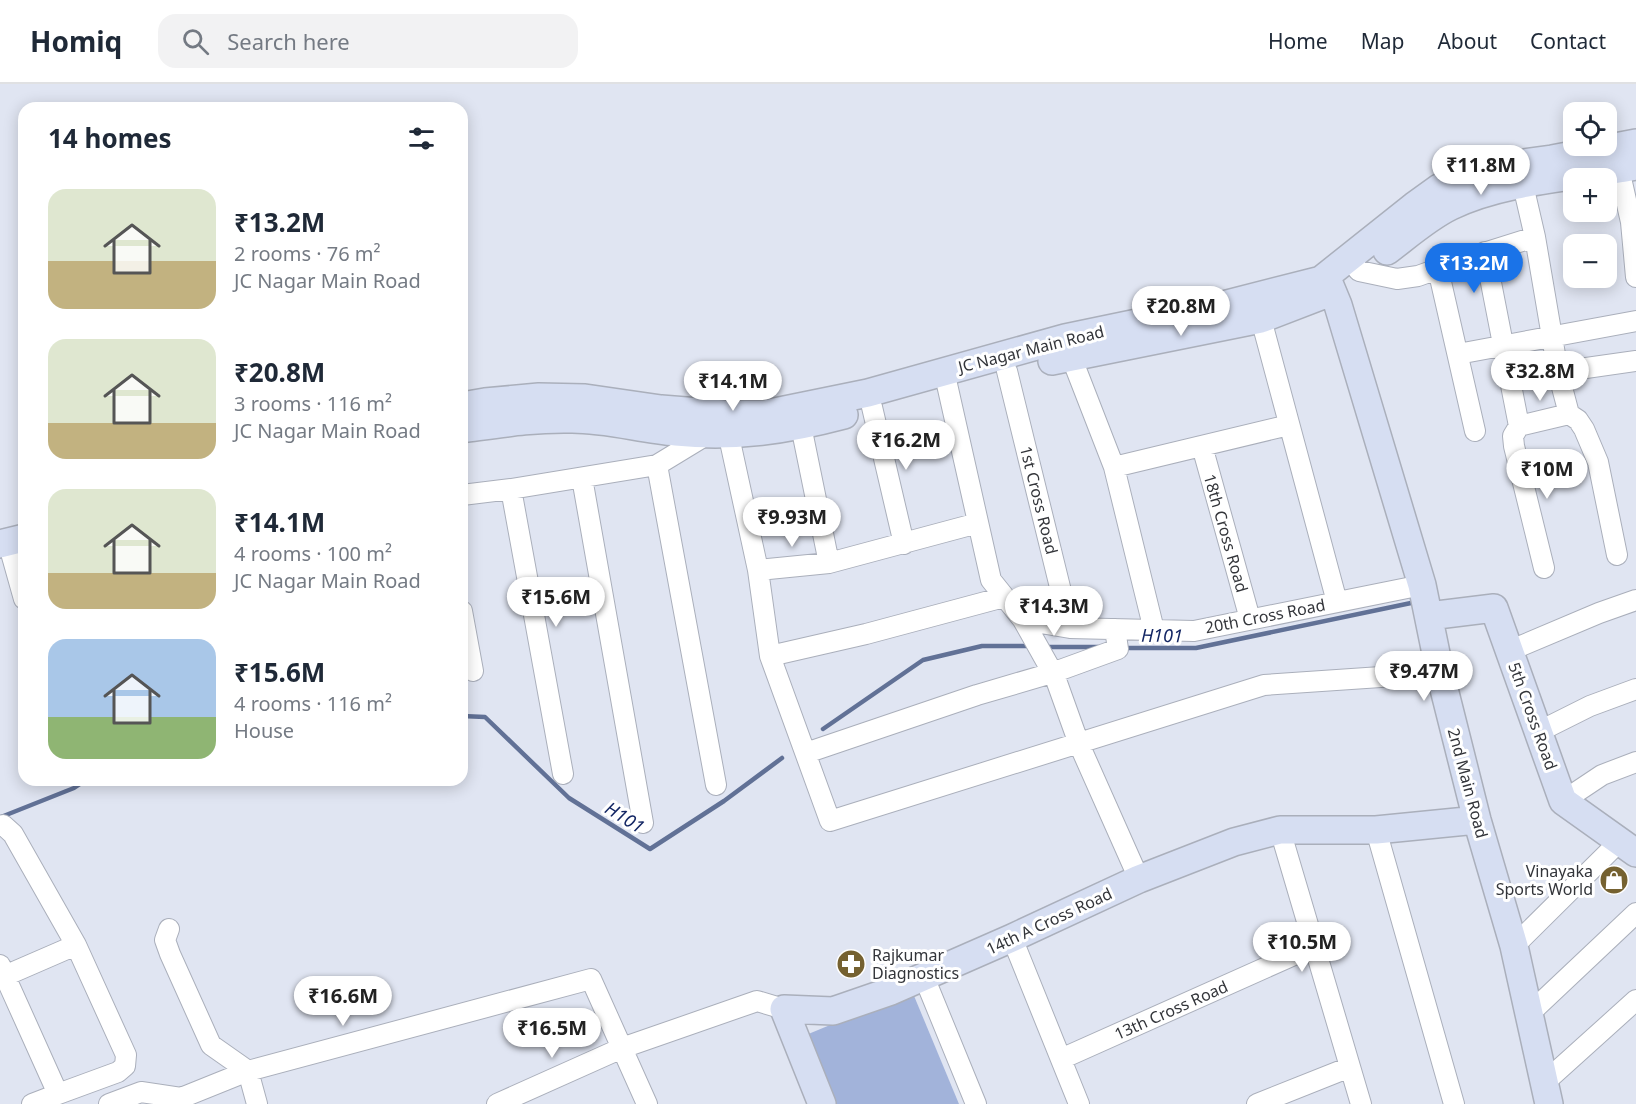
<!DOCTYPE html>
<meta charset="utf-8">
<style>
:root{--surface:#fff;--page:#f2f2f3;--text:#1f2937;--muted:#747a83;--line:#e0e1e3;--accent:#1a73e8}
body{margin:0;font-family:"Noto Sans",sans-serif;background:var(--page);color:var(--text);height:100vh;display:flex;flex-direction:column;font-size:22px;white-space:nowrap}
*{box-sizing:border-box;margin:0}
p{font-size:20px;color:var(--muted)}
.icon{flex:none;width:33px;height:33px;fill:none;stroke:currentColor;stroke-width:2;stroke-linecap:round;stroke-linejoin:round}
.map{position:relative;flex:1;overflow:hidden}
.side{position:absolute;left:18px;top:18px;width:450px;height:684px;display:flex;flex-direction:column;background:var(--surface);border-radius:18px;box-shadow:0 3px 15px #0003}
.side>*{flex:none}
.fabs{position:absolute;left:1563px;top:18px;display:grid;gap:12px}
.fabs a{display:grid;place-items:center;width:54px;height:54px;border-radius:12px;background:var(--surface);box-shadow:0 3px 15px #0003;font-size:30px}
.price{position:absolute;translate:-50% -51px;padding:0 14px;border-radius:21px;background:#fff;color:#222;font-size:20px;line-height:39px;filter:drop-shadow(0 2px 3px #0008)}
.price::after{content:'';position:absolute;left:50%;top:36px;width:18px;height:14px;margin-left:-9px;background:inherit;clip-path:polygon(0 0,100% 0,50% 100%)}
.price.selected{background:var(--accent);color:#fff}
ul{padding:0;list-style:none}
li{display:flex;align-items:center;gap:18px;height:150px;padding:0 30px}
li span{display:grid;place-items:center;flex:none;width:168px;height:120px;border-radius:18px;color:#555}
li>.icon{margin-inline-start:auto}
span .icon{width:72px;height:72px;fill:#fffc;stroke-width:1}
li b{font-size:26px}
h2{display:flex;justify-content:space-between;align-items:center;height:72px;padding:0 30px;font-size:26px}
header{display:flex;align-items:center;gap:36px;box-sizing:border-box;height:84px;padding:0 30px;background:var(--surface);border-bottom:2px solid var(--line)}
header strong{font-size:28px}
nav{display:flex;gap:33px;margin-inline-start:auto;font-size:21px}
.search{width:420px;height:54px;background:var(--page);display:flex;align-items:center;gap:15px;box-sizing:border-box;padding:0 21px;border-radius:18px;color:var(--muted);font-size:22px}
.map>svg:first-child{display:block}
.green{fill:#a2b3da}
.lines{fill:none;stroke-linecap:round;stroke-linejoin:round}
.stream{stroke:#617196;stroke-width:4.5}
.street-casing{stroke:#aaafbb;stroke-width:22}
.secondary-casing{stroke:#aaafbb;stroke-width:30}
.street{stroke:#fff;stroke-width:20}
.secondary{stroke:#d6def2;stroke-width:27}
.labels{text-anchor:middle;dominant-baseline:central;stroke-width:6;stroke-linejoin:round;paint-order:stroke}
.street-label{font-size:16px;fill:#33353a;stroke:#fff}
.poi-label{font-size:16px;fill:#33353a;stroke:#fff;text-anchor:end}
.water-label{font-size:18px;font-style:italic;fill:#132664;stroke:#fff}
</style>
<header>
<strong>Homiq</strong>
<div class="search"><svg class="icon" aria-label="search" viewBox="0 0 24 24"><circle cx="10" cy="10" r="6"/><path d="M15 15l6 6"/></svg>Search here</div>
<nav><a>Home</a><a>Map</a><a>About</a><a>Contact</a></nav>
</header>
<div class="map">
<svg width="1636" height="1020" viewBox="0 0 1636 1020">
<rect width="100%" height="100%" fill="#e0e5f2"/>
<path class="green" d="M912,907L959,1020H834L806,951Z"/>
<g class="lines">
<path class="stream" d="M1044,563H1098
M1122,564H1196L1411,519
M462,632L485,633L569,714L650,765L724,717L782,674
M823,645L923,576L982,562H1032
M1,733L74,704L86,696"/>
<g class="street-casing">
<path id="street" d="M1616,72L1631,138L1636,193
M1523,101L1535,153L1558,288L1569,330L1578,336L1584,345L1598,378L1617,471
M1485,168L1519,342L1513,352L1514,362L1544,484
M1349,174L1359,187L1397,195L1418,192L1468,174L1535,153
M1438,185L1475,347
M1261,235L1337,518
M1067,262L1114,383L1154,546
M1458,270L1636,237
M944,287L991,496L1023,536L1070,544L1194,547L1422,501
M1007,287L1070,544
M1558,288L1636,277
M872,323L904,460
M726,339L758,486L770,572L830,737L1264,601L1440,589
M801,342L829,479
M1519,342L1569,330
M1202,362L1250,535
M657,381L716,701
M1114,383L1289,341
M582,394L643,739
M511,405L563,690
M462,411L511,405L657,381L708,350
M8,458L24,515
M758,486L829,479L978,439
M462,527L473,587
M1023,536L1055,593L1079,660L1139,795
M1509,567L1599,529L1636,516
M770,572L866,550L1004,513
M1538,648L1590,622L1636,605
M806,669L977,611L1052,589L1118,565L1115,545
M1563,717L1602,691L1636,678
M0,742L3,741L13,750L76,861L126,971L125,982L118,988L58,1010
M1280,746L1361,1020
M1376,746L1454,1020
M169,845L165,856L170,870L211,961L248,987L257,1020
M1012,854L1079,1020
M1514,862L1620,757
M0,881L58,1010L32,1020
M924,893L976,1020
M0,894L76,861
M1529,930L1636,829
M1061,975L1314,862
M1545,998L1636,916
M109,1020L141,1008L181,1014L248,987L591,895L647,1020
M497,1020L622,964L757,917L784,925
M1257,1020L1350,983"/>
</g>
<g class="secondary-casing">
<path id="secondary" d="M1387,167C1407,152 1428,133 1451,122C1504,96 1578,93 1636,82
M1326,192L1338,221L1422,501L1440,589L1477,736L1514,862L1549,1020
M1052,277L1261,235L1326,210
M462,322L485,318L539,313L585,314L661,325L724,330H765L868,309L1065,254L1219,222L1321,196L1414,122L1439,104L1460,94L1496,83L1552,75L1636,59
M462,345C499,340 534,334 572,335C607,335 641,345 676,348C736,354 787,346 844,331
M0,460L24,454
M1429,532L1494,524L1563,717L1636,769
M822,1020L784,925L833,927L891,907L1012,854L1139,795L1234,758L1280,746H1376L1477,736"/>
</g>
<use href="#street" class="street"/>
<use href="#secondary" class="secondary"/>
</g>
<defs>
<g id="shop-disc" transform="scale(1.5)"><circle r="9.5" fill="#756130" stroke="#fff"/><path d="M-5-2.5h2.3a2.7 3.5 0 0 1 5.4 0H5L5.5 6h-11ZM-1.5-2.5h3a1.5 2.3 0 0 0-3 0Z" fill="#fff"/></g>
<g id="pharmacy-disc" transform="scale(1.5)"><circle r="9.5" fill="#756130" stroke="#fff"/><path d="M-2-6h4v4h4v4h-4v4h-4v-4h-4v-4h4Z" fill="#fff"/></g>
</defs>
<g fill-rule="evenodd">
<use href="#shop-disc" x="1614" y="796"/>
<use href="#pharmacy-disc" x="851" y="880"/>
</g>
<g class="labels">
<g class="street-label">
<text transform="translate(1031 265) rotate(-14)">JC Nagar Main Road</text>
<text transform="translate(1039 416) rotate(76)">1st Cross Road</text>
<text transform="translate(1226 449) rotate(74)">18th Cross Road</text>
<text transform="translate(1265 532) rotate(-11)">20th Cross Road</text>
<text transform="translate(1533 632) rotate(70)">5th Cross Road</text>
<text transform="translate(1468 699) rotate(75)">2nd Main Road</text>
<text transform="translate(1049 837) rotate(-25)">14th A Cross Road</text>
<text transform="translate(1171 926) rotate(-24)">13th Cross Road</text>
</g>
<g class="poi-label">
<text x="1593" y="787">Vinayaka<tspan x="1593" dy="18">Sports World</tspan></text>
<text x="872" y="871" text-anchor="start">Rajkumar<tspan x="872" dy="18">Diagnostics</tspan></text>
</g>
<g class="water-label">
<text transform="translate(1162 551) rotate(1)">H101</text>
<text transform="translate(625 733) rotate(32)">H101</text>
</g>
</g>
</svg>
<div class="fabs">
<a><svg class="icon" aria-label="locate" viewBox="0 0 24 24"><circle cx="12" cy="12" r="6"/><path d="M12 2v4M12 18v4M2 12h4M18 12h4"/></svg></a>
<a>+</a>
<a>−</a>
</div>
<b class="price" style="left:1481px;top:112px">₹11.8M</b>
<b class="price selected" style="left:1474px;top:210px">₹13.2M</b>
<b class="price" style="left:1181px;top:253px">₹20.8M</b>
<b class="price" style="left:1540px;top:318px">₹32.8M</b>
<b class="price" style="left:733px;top:328px">₹14.1M</b>
<b class="price" style="left:906px;top:387px">₹16.2M</b>
<b class="price" style="left:1547px;top:416px">₹10M</b>
<b class="price" style="left:792px;top:464px">₹9.93M</b>
<b class="price" style="left:556px;top:544px">₹15.6M</b>
<b class="price" style="left:1054px;top:553px">₹14.3M</b>
<b class="price" style="left:1424px;top:618px">₹9.47M</b>
<b class="price" style="left:1302px;top:889px">₹10.5M</b>
<b class="price" style="left:343px;top:943px">₹16.6M</b>
<b class="price" style="left:552px;top:975px">₹16.5M</b>
<section class="side">
<h2>14 homes<svg class="icon" aria-label="filters" viewBox="0 0 24 24"><path d="M4 7h16M4 17h16"/><circle cx="9" cy="7" r="2"/><circle cx="15" cy="17" r="2"/></svg></h2>
<ul>
<li><span style="background:linear-gradient(#dfe7d0 60%,#c2b280 0)"><svg class="icon" aria-label="home" viewBox="0 0 24 24"><path d="M3 11l9-7 9 7M6 9v11h12V9"/></svg></span><div><b>₹13.2M</b><p>2 rooms · 76 m²</p><p>JC Nagar Main Road</p></div></li>
<li><span style="background:linear-gradient(#dfe7d0 70%,#c2b280 0)"><svg class="icon" aria-label="home" viewBox="0 0 24 24"><path d="M3 11l9-7 9 7M6 9v11h12V9"/></svg></span><div><b>₹20.8M</b><p>3 rooms · 116 m²</p><p>JC Nagar Main Road</p></div></li>
<li><span style="background:linear-gradient(#dfe7d0 70%,#c2b280 0)"><svg class="icon" aria-label="home" viewBox="0 0 24 24"><path d="M3 11l9-7 9 7M6 9v11h12V9"/></svg></span><div><b>₹14.1M</b><p>4 rooms · 100 m²</p><p>JC Nagar Main Road</p></div></li>
<li><span style="background:linear-gradient(#a9c7e8 65%,#8fb573 0)"><svg class="icon" aria-label="home" viewBox="0 0 24 24"><path d="M3 11l9-7 9 7M6 9v11h12V9"/></svg></span><div><b>₹15.6M</b><p>4 rooms · 116 m²</p><p>House</p></div></li>
</ul>
</section>
</div>
